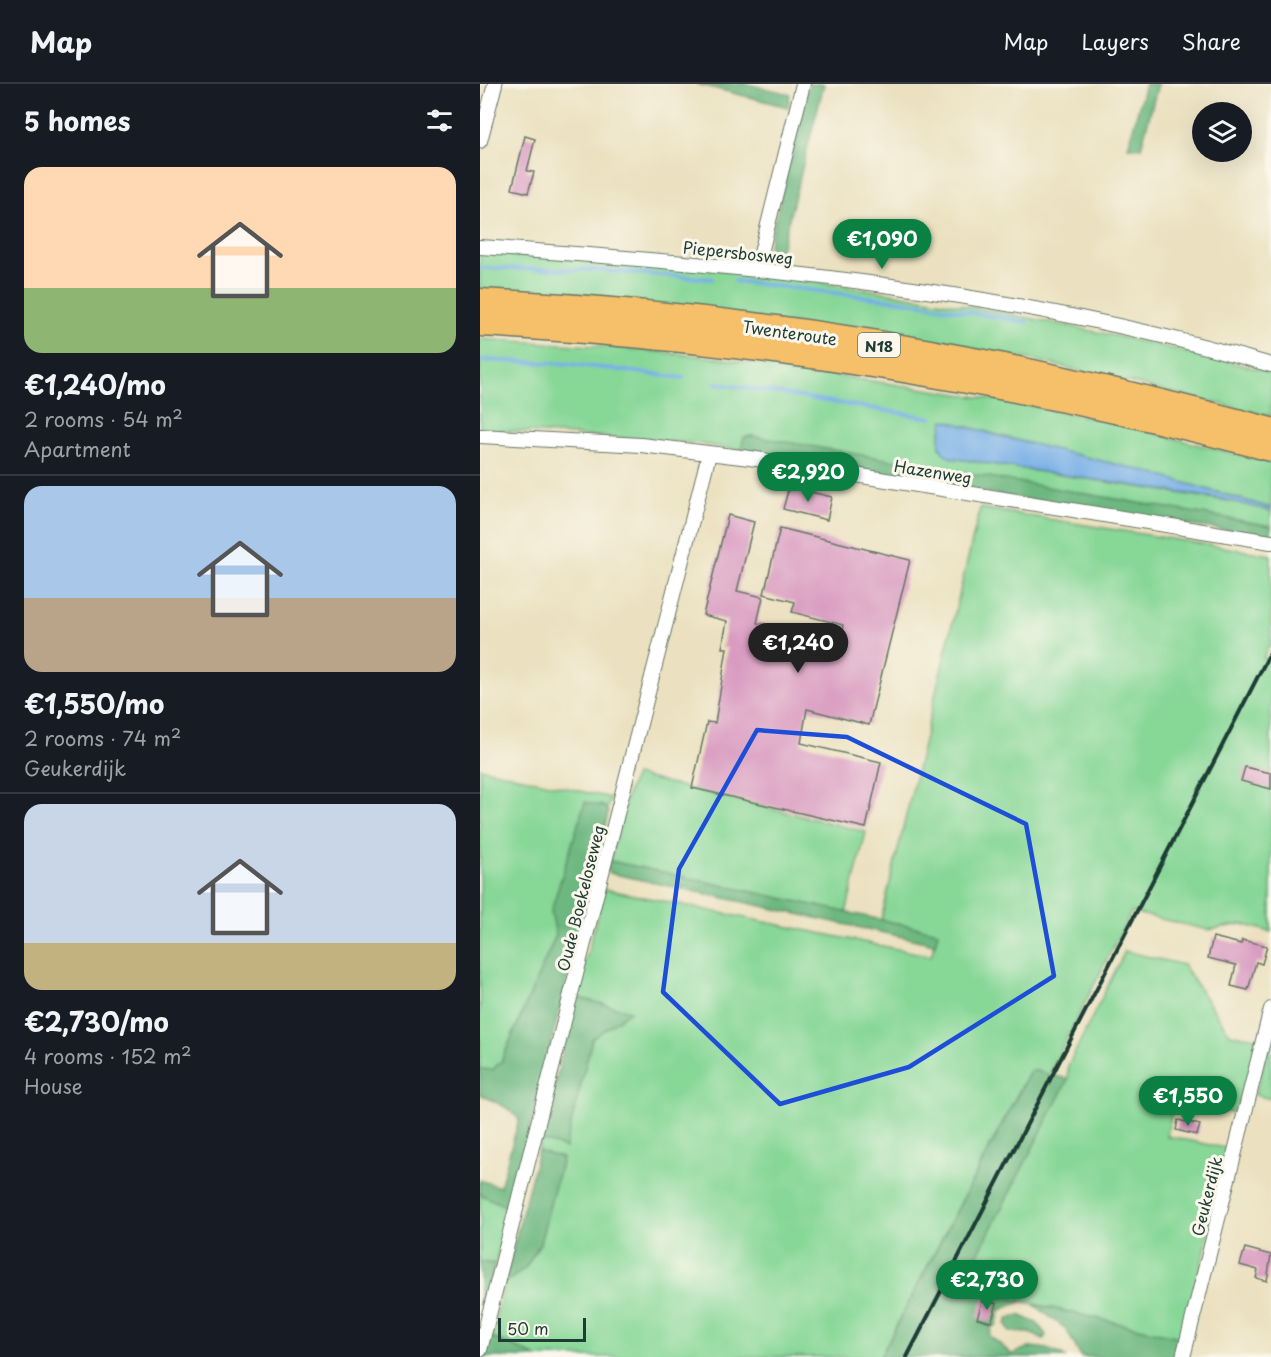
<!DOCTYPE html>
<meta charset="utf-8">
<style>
:root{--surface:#171b24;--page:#20242c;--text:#f1f3f6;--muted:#9ea1a6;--line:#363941;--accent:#0b8043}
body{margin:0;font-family:"Playpen Sans",sans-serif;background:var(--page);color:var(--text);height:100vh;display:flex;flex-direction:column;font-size:22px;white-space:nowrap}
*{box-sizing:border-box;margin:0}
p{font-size:20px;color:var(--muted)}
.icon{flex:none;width:33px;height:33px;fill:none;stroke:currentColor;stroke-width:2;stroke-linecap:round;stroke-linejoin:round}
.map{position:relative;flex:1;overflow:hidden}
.side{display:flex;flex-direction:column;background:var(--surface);width:480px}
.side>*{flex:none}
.controls{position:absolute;left:712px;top:18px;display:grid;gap:12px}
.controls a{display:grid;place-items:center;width:60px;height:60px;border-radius:50%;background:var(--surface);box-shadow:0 6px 24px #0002;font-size:30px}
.scale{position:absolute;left:18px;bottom:15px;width:88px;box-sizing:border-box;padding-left:6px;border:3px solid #1f3d34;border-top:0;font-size:16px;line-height:21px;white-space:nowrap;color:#1f3d34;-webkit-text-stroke:4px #fbf7ec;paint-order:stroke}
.price{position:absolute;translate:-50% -51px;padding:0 14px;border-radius:21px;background:var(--accent);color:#fff;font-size:20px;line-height:39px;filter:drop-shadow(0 2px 3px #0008)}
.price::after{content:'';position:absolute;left:50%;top:36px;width:18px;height:14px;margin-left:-9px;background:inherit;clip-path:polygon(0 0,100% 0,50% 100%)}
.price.current{background:#222;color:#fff}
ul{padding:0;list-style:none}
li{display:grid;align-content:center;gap:12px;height:318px;padding:0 24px}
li+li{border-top:2px solid var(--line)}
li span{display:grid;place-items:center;height:186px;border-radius:18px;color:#555}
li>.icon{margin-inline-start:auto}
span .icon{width:108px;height:108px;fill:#fffc;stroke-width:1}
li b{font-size:26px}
h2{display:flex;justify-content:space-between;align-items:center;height:72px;padding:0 24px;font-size:26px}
header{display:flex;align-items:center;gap:36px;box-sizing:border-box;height:84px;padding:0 30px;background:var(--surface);border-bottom:2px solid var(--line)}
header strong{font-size:28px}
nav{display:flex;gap:33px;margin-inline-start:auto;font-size:21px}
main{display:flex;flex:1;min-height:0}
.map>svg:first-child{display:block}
.green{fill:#87d797;stroke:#538a66;stroke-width:1.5}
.forest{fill:#6db880;stroke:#467a5a;stroke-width:1.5}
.water{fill:#77afe6;stroke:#4b768d;stroke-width:1.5}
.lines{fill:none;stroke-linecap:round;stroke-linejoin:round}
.stream{stroke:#77afe6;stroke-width:4}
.building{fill:#d99bc1}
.street-casing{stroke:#667665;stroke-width:16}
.highway-casing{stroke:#667665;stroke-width:27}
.street{stroke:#fff;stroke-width:14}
.highway{stroke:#f6c06b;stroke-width:24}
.rail{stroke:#1f3d34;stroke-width:4}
.marked{fill:none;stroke:#1d4ed8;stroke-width:4.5;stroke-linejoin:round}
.labels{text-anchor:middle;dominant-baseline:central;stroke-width:6;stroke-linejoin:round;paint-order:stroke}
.shield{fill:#fbf7ec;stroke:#61756b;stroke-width:1.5}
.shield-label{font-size:15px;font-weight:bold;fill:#1f3d34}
.street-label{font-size:16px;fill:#1f3d34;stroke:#fbf7ec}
</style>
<header>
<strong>Map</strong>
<nav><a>Map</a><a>Layers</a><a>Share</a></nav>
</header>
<main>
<section class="side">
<h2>5 homes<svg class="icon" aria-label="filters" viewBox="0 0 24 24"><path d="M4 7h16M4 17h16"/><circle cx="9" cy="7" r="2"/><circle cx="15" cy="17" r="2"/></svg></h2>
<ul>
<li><span style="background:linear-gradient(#ffd9b3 65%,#8fb573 0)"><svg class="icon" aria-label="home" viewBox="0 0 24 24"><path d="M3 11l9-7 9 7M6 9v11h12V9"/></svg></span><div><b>€1,240/mo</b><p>2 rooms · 54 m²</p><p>Apartment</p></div></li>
<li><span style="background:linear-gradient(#a9c7e8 60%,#b9a48a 0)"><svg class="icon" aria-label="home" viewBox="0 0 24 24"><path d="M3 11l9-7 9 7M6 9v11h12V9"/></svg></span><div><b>€1,550/mo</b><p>2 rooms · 74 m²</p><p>Geukerdijk</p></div></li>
<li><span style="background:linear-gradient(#c9d6e8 75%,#c2b280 0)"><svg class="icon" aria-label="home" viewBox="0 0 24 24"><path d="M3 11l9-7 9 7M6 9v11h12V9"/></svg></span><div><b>€2,730/mo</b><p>4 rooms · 152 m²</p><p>House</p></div></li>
</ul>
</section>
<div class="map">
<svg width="791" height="1273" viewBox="0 0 791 1273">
<rect width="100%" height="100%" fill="#fbf7ec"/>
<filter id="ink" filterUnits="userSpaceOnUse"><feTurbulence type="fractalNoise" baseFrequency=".0167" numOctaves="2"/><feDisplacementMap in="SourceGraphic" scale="12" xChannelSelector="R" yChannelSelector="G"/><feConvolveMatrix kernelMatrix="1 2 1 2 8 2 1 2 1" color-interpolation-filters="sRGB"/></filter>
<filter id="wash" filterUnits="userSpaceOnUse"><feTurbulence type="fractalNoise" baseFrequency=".008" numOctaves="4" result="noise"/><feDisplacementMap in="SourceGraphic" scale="24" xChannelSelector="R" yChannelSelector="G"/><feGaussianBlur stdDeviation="1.35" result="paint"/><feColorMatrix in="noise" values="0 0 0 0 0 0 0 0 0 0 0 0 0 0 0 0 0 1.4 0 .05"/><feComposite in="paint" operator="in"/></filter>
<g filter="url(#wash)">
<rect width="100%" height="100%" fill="#ebe1c0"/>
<path class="green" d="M0,168C84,175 169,178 253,187C435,208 613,244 791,288V332L554,276L394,248L0,208Z
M0,255L129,263L238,274L525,317L621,336L791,379V424C683,390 573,368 464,336L460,350V365L472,374L761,419L791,427V442L264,353L261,366L214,359L0,345Z
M500,424L791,471V559L783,574L791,576V848L762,840L728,846L651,828L569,990L551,986L543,999L400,1273H57L11,1253L24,1200L46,1183L60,1159L82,1074L58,1067L61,1056L85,1064L112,955L149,927L96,913L124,805L451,872L458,848L401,836Z
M0,684L131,714L127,724L120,721L73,828L76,851L21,978L12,986L0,985Z
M155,691L386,748L366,829L130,777L147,712Z
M645,867L703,881L750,950L778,954L759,1030L694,1017L687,1052L750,1065L703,1254L481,1203L588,995V982Z
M791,952V1015L775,1011Z
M0,1110L30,1124L15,1180L0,1178Z"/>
<path class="forest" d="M217,0H267L310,10L308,23Z
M329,0H344L297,181L290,178L287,169Z
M665,0H678L661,64L648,63Z
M272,352L791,442V451L678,438L261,366L264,353Z
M105,718L127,724L128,730L30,1124L0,1110V1096L20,1103L39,1035L27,1024L0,1010V985L12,986L21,978L76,851L71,827Z
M130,777L458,848L455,860L130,789L127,786Z
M96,913L150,927L112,955L85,1064L61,1056Z
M551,986L588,995L481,1203L543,1217L520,1226L516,1242H512L510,1252L533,1271C548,1259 569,1263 585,1273H400Z
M58,1067L82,1074L60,1159L46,1183L24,1200Z
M0,1178L15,1180L4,1221H0Z
M553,1220L703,1254L698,1273H601L586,1245Z
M539,1231L557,1239L566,1251L564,1255L549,1249L530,1248L526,1240L528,1235Z
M11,1253L57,1273H5Z"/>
<path class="water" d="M464,336L523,353L664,387L791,424V427L741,415L472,374C454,368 460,350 464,336Z"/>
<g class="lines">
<path class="stream" d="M0,184L114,186L232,195
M255,197L430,218L547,238
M0,276L91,280L203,294
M235,299L451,334"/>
</g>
<g id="blocks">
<path class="building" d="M45,52L55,55L47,87L54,88L48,109L32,105Z
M309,403L352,413L347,436L303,425Z
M248,431L274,438L257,507L283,513L277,539L361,553L363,541L312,528L315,518L284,510L300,444L430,476L389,641L327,625L321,659L401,678L386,744L212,704L227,638L235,639L247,564H242L247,537L223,531Z
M765,683L791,689V705L761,697Z
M733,853L761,860L762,856L787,862L782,880L776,878L768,906L751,902L756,881L728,874Z
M698,1036L720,1041L717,1051L696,1046Z
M765,1164L791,1171L787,1197L776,1194L778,1186L760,1181Z
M503,1215L517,1220L511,1238L497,1234Z"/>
</g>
</g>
<g filter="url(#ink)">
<use href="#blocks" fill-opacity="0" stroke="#667665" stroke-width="1.5"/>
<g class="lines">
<g class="street-casing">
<path id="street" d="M0,57L15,0
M0,163C265,181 535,205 791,281
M277,185L323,0
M0,352L161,361L270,374L791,458
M0,1266L229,370
M703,1273L791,925"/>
</g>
<g class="highway-casing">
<path id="highway" d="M0,217C168,225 339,246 504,278C600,297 696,321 791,346
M0,240C266,254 533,296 791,365"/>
</g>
<use href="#street" class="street"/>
<use href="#highway" class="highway"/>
<path class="rail" d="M427,1273L791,567"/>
</g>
</g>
<path class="marked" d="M277,646L367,653L546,740L574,892L429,983L300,1020L183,908L199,785Z"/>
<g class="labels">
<rect class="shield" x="378" y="249" width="42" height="24" rx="4.5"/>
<g class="shield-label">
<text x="399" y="261">N18</text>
</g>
<g class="street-label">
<text transform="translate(258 168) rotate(6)">Piepersbosweg</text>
<text transform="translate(310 248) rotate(8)">Twenteroute</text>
<text transform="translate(453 387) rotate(9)">Hazenweg</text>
<text transform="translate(100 814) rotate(-76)">Oude Boekeloseweg</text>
<text transform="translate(726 1112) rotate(-76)">Geukerdijk</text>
</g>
</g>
</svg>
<div class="controls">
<a><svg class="icon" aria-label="layers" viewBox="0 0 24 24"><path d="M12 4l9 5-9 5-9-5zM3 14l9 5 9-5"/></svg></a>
</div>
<div class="scale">50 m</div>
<b class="price" style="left:402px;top:186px">€1,090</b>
<b class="price" style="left:328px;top:419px">€2,920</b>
<b class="price current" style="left:318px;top:590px">€1,240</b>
<b class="price" style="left:708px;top:1043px">€1,550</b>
<b class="price" style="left:507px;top:1227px">€2,730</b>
</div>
</main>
